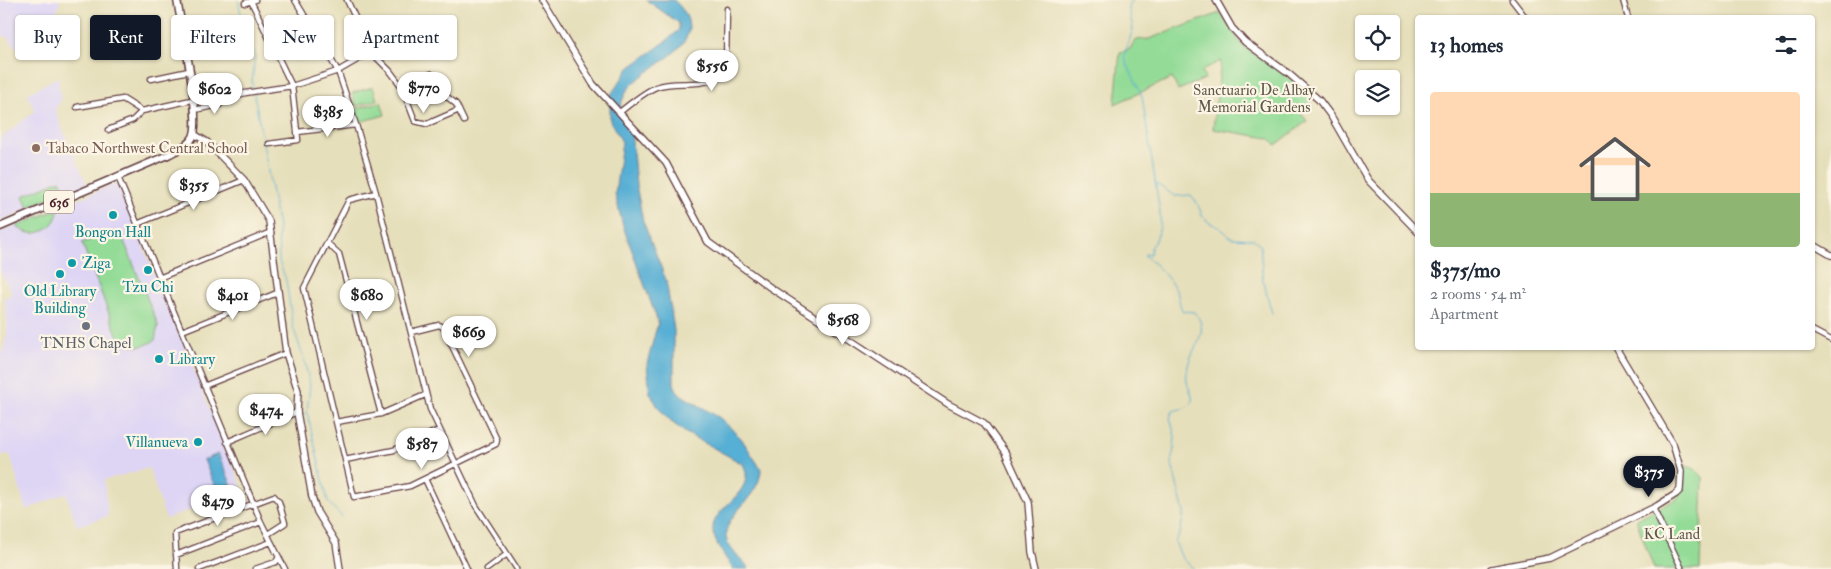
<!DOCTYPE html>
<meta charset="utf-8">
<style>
:root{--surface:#fff;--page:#f2f2f3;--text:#1f2937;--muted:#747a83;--accent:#111827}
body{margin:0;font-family:"IM FELL Double Pica",serif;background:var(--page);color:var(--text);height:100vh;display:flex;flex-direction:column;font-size:19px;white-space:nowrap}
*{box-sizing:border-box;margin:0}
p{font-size:16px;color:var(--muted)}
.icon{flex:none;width:28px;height:28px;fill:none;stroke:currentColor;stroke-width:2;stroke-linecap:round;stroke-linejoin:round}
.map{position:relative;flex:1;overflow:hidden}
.sheet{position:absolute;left:1415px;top:15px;width:400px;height:335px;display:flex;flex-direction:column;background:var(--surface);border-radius:5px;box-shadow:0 1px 4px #0004}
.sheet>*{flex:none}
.guide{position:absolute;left:15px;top:15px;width:475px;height:45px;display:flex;gap:10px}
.controls{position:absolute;left:1355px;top:15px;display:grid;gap:10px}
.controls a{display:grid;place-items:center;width:45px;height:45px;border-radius:5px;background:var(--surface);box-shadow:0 1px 4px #0004;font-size:25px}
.price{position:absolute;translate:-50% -42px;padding:0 11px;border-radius:18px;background:#fff;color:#222;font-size:16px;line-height:32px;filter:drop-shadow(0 1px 2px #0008)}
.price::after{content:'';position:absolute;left:50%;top:30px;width:15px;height:11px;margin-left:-8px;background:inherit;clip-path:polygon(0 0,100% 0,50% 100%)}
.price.active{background:var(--accent);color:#fff}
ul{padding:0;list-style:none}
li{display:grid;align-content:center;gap:10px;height:265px;padding:0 15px}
li span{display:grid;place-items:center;height:155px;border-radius:5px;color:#555}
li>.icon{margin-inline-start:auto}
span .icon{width:90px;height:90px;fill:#fffc;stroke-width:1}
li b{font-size:21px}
h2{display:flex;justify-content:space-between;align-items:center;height:60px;padding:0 15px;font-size:21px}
.chip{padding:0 18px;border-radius:5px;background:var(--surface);box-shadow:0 1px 4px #0004;font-size:18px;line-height:45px}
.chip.active{background:var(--accent);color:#fff}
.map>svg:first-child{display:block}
.built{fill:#ded5f5}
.green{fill:#93db96;stroke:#6e7d60}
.water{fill:#57afd4;stroke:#506780}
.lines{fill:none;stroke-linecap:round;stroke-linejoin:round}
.stream{stroke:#57afd4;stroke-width:1}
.street-casing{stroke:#613c41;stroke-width:7}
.secondary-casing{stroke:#613c41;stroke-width:8}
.primary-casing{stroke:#613c41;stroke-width:9}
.street{stroke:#fff;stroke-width:4.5}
.secondary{stroke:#fff;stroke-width:5.5}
.primary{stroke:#fff;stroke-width:6}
.education-dot{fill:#8d6e63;stroke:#fcf5e5;stroke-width:2}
.culture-dot{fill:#0f9aa8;stroke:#fcf5e5;stroke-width:2}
.worship-dot{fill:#6b7280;stroke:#fcf5e5;stroke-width:2}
.labels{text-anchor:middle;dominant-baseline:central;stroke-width:4.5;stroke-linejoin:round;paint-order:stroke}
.shield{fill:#fcf5e5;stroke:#7f5f63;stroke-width:1}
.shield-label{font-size:14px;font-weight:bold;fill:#4a1f2b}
.park-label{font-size:15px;fill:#60574b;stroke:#fcf5e5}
.education-label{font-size:15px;fill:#785e54;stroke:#fcf5e5;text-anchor:start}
.culture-label{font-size:15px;fill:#0d838f;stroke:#fcf5e5}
.worship-label{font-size:15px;fill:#5b616d;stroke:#fcf5e5}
</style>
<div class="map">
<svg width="1831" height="569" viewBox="0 0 1831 569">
<rect width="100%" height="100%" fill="#fcf5e5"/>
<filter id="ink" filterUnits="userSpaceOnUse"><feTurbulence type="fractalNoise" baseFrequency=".02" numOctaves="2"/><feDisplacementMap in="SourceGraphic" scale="10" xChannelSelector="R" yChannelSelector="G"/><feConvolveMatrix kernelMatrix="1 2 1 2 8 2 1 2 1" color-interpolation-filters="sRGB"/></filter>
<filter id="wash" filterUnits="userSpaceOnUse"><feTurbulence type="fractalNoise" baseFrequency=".0096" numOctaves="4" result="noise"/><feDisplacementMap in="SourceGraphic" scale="20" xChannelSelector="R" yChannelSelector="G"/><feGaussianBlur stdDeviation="1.12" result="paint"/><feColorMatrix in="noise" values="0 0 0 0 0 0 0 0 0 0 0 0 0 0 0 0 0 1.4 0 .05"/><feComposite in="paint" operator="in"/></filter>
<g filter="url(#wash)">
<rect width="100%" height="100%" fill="#e6dfbb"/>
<path class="built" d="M0,0H59L60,3L46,39L20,51L6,36H0Z
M58,77L61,101L55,109L61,126L87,184L0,221V139L35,111L27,94Z
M117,183L243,490L166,519L149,468L104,480L108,516L77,526L66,493L26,510L10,454L0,455V358L7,336V317L4,298L12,294L0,271V232Z"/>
<path class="green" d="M1220,13L1242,45L1288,77L1313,99L1300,112L1307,121L1276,145L1269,138L1213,129L1221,61L1202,70L1205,79L1178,90L1172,78L1115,104L1120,52L1130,49L1135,40L1149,39Z
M373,87L377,100L356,106L352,93Z
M381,102L385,115L359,122L355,109Z
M60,180L65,192L28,207L23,196Z
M58,209C58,229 31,242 17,226Z
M108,233L121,237L124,241L158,325L155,340C142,349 129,349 118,337L82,243Z
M1684,465L1695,469L1703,477L1700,569H1654L1636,519L1677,499L1683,488Z"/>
<path class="water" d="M646,0H674C718,42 653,61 630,87C623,94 621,106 618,115L631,130L636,185L643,221L666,280L674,330V384L678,393L720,418L741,438L761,469C761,499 719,516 727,541C730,551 743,559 749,569H733C727,559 714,543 713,531C710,507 759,493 743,464L686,433L670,421L658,407L650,393L647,364L658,322L623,226L615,194L622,142L610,121V96L629,68L665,42L679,30V23Z
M218,454L233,488L218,494L204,460Z"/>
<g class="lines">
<path class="stream" d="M238,0L243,23L255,55L252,82L253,89
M1131,0L1129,9L1133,29L1124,57L1142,96L1160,213C1161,224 1159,239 1151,246L1150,254H1145V256C1157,265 1170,279 1177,292C1180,299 1179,306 1183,311L1194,312C1212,331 1192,346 1188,366C1187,370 1186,377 1187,382C1188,389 1195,396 1191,404C1188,409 1178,409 1173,411L1170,417L1175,437L1172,464L1184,513L1180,533L1175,542L1182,558L1194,569
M254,93L278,227L279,261L286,280L293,327L304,359L310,385L307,412L328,502L342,517
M1155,183L1175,196L1191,195L1197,203L1203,217L1210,223L1219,227L1232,238L1254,239L1260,245L1263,281L1272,313"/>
</g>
</g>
<g filter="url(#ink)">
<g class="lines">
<g class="street-casing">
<path id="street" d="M295,0L338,71L356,125L376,193L430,409L476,506L517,569
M1512,0L1526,18
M1623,0L1628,18
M251,1L292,86L298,140L269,144
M245,3L255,0
M384,44L371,52L390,71L402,87L431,74
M425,76L430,83L456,104L464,121
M151,79L189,71
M402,87L415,121L427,124L459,110
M77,107L123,99L142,111
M194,110L219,105L225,99L245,93L292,86L338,71L371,52L347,0
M620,112C631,103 643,93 656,87C679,78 716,93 726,65L727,9
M108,130L133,120L142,111L214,95L225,99
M297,132L356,125
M118,177L261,522L285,569
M376,193L349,200L304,288L354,497L410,486L496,444L497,440L443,327L439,325L411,332
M137,224L244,180
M327,243L339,254L381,414
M159,278L271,232
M1812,330L1831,340
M182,331L277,293
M204,386L286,353
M336,422L381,414L425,395
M227,442L297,412
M345,460L394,450L439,430
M425,479L467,569
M1653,508L1681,567
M176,555L261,522
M177,569L175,533L274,496L279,502L285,523L268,534
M199,569L271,542
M255,569L276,562L279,557
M487,569L507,554"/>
</g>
<g class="secondary-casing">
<path id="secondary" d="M542,0L593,84L666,163L708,242L771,288L948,404L984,423L1005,452L1028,502L1032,552L1036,569
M1216,0L1232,28L1245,42L1289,74L1319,100L1331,116L1368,180L1418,232
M194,134L207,142L244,180L269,221L286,353L298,391L297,412L312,497L317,512L336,543L340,569
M1812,244L1831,255
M1491,569L1550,558L1657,506L1676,494L1680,490L1681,471L1673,444L1616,348"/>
</g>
<g class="primary-casing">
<path id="primary" d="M0,227L168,155C177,150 188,146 193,137C202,119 181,24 177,0"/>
</g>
<use href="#street" class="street"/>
<use href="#secondary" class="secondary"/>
<use href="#primary" class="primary"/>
</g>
</g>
<circle class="education-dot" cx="36" cy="148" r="5"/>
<g class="culture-dot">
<circle cx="113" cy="215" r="5"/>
<circle cx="72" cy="263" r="5"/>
<circle cx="148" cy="270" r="5"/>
<circle cx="60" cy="274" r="5"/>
<circle cx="159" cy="359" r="5"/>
<circle cx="198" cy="442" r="5"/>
</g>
<circle class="worship-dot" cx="86" cy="326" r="5"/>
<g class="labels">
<rect class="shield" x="44" y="190.5" width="30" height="23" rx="4"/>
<g class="shield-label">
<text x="59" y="202">636</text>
</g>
<g class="park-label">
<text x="1254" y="90">Sanctuario De Albay<tspan x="1254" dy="17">Memorial Gardens</tspan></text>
<text x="1672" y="534">KC Land</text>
</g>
<g class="education-label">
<text x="46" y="148">Tabaco Northwest Central School</text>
</g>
<g class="culture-label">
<text x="113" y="232">Bongon Hall</text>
<text x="82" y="263" text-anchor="start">Ziga</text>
<text x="148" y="287">Tzu Chi</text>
<text x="60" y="291">Old Library<tspan x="60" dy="17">Building</tspan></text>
<text x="169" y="359" text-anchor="start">Library</text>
<text x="188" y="442" text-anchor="end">Villanueva</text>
</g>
<g class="worship-label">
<text x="86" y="343">TNHS Chapel</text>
</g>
</g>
</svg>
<div class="controls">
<a><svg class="icon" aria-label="locate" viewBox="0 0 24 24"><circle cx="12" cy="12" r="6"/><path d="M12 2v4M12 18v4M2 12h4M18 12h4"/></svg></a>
<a><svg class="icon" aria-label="layers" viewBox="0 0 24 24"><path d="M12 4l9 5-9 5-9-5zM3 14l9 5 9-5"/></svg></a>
</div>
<b class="price" style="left:712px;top:92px">$556</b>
<b class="price" style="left:424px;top:114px">$770</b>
<b class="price" style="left:215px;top:115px">$602</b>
<b class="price" style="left:328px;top:138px">$385</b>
<b class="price" style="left:194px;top:211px">$355</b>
<b class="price" style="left:233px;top:321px">$401</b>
<b class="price" style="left:367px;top:321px">$680</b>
<b class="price" style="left:843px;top:346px">$568</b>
<b class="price" style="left:469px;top:358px">$669</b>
<b class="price" style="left:266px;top:436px">$474</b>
<b class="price" style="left:422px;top:470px">$587</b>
<b class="price active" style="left:1649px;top:498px">$375</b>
<b class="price" style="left:218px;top:527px">$479</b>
<div class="guide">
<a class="chip">Buy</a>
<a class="chip active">Rent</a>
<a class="chip">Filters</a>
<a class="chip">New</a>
<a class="chip">Apartment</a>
</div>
<section class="sheet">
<h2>13 homes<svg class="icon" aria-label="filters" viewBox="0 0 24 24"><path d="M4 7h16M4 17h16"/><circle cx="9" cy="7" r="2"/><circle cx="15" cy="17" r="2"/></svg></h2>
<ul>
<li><span style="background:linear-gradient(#ffd9b3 65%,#8fb573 0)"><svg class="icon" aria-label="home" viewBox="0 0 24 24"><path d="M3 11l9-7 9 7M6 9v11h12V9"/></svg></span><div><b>$375/mo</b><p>2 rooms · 54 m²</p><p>Apartment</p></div></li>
</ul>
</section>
</div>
